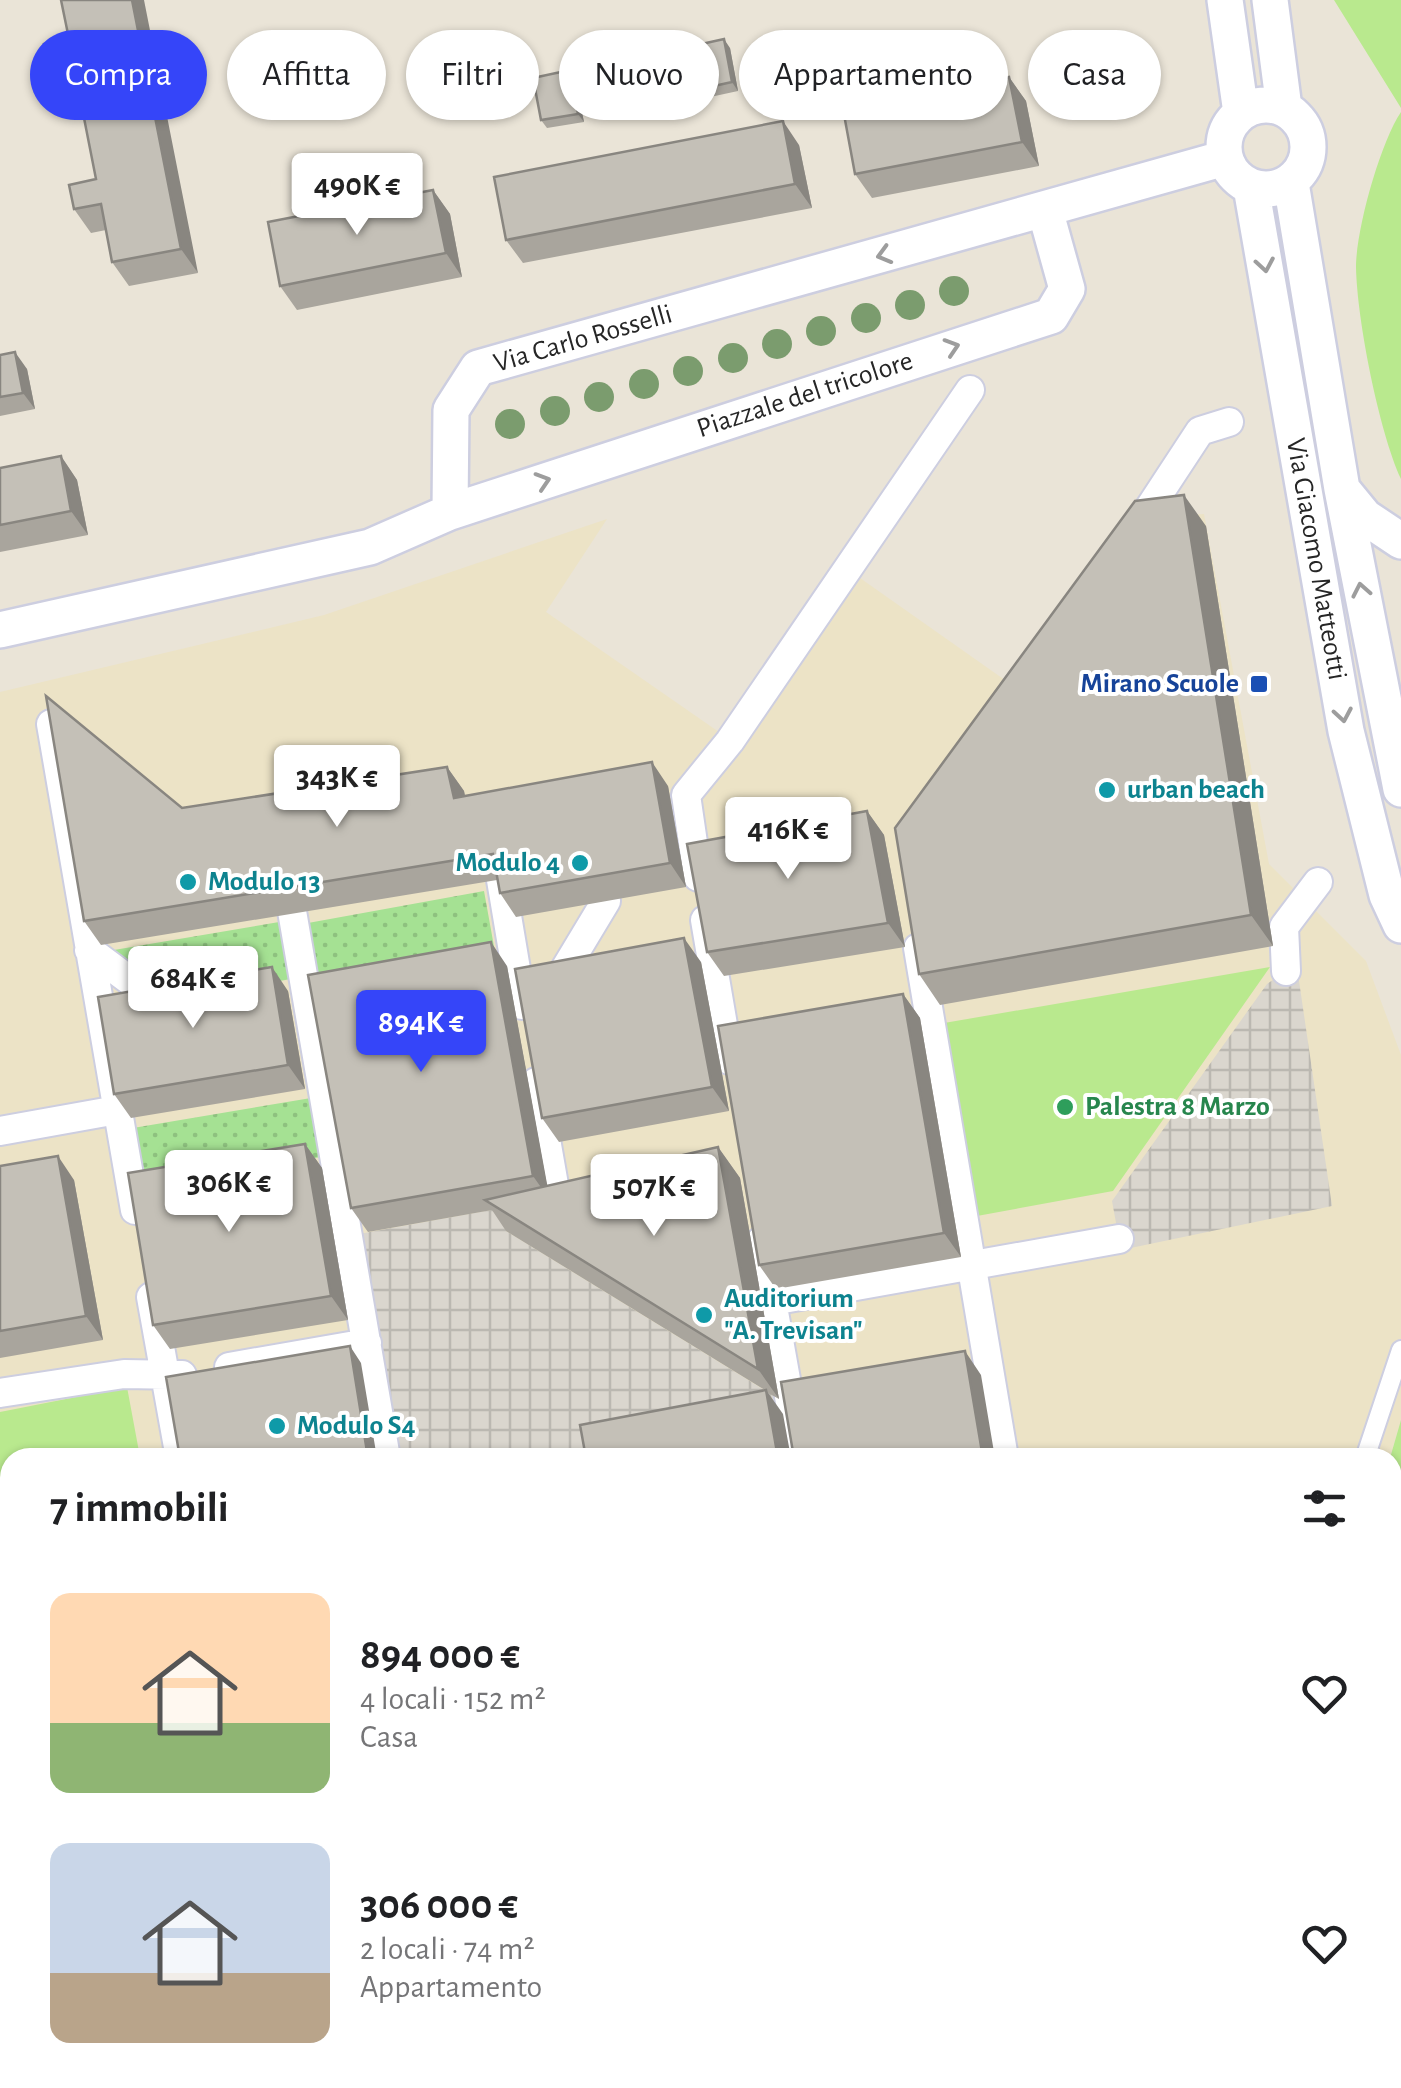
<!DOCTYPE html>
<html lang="it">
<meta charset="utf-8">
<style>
:root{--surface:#fff;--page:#f6f6f6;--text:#202124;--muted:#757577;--accent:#3545f9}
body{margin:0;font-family:"Alegreya Sans",sans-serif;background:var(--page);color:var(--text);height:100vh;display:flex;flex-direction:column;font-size:38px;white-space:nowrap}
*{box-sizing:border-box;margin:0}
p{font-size:32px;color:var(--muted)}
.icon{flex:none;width:55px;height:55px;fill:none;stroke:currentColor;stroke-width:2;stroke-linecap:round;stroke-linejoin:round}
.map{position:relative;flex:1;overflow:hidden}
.details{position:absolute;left:0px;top:1448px;width:1402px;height:642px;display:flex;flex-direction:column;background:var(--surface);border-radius:30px 30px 0 0;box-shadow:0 2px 8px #0004}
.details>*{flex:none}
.hud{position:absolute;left:30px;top:30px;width:1342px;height:90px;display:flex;gap:20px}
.price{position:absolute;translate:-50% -85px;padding:0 22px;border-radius:10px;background:#fff;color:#222;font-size:32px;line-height:65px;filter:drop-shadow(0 2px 5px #0008)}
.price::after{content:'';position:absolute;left:50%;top:60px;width:30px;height:22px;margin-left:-15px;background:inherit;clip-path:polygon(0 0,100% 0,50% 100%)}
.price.on{background:var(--accent);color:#fff}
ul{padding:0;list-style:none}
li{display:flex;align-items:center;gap:30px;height:250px;padding:0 50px}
li span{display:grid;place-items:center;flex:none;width:280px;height:200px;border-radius:20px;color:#555}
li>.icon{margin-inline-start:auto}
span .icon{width:120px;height:120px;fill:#fffc;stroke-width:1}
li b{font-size:42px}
h2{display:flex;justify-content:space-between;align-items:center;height:120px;padding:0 50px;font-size:42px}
.tag{padding:0 35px;border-radius:45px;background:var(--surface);box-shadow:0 2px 8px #0004;font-size:35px;line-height:90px}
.tag.on{background:var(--accent);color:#fff}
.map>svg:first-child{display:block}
.education{fill:#ece3c6}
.grass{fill:url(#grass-dots)}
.pitch{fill:#b9e98e}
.plaza{fill:url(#plaza-grid)}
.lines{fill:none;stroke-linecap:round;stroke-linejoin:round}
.service-casing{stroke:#cdcee0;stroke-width:22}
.pedestrian-casing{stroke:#cdcee0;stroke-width:32}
.minor-casing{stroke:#cdcee0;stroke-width:40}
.service{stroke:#fff;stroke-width:18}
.pedestrian{stroke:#fff;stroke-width:28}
.minor{stroke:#fff;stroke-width:35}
.tree{fill:#7b9c6e}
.wall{fill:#a9a59d}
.shaded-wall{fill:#898680}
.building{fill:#c4c0b7;stroke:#898680;stroke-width:2.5}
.oneway{stroke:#9d9d9d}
.transit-dot{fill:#1a4fb4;stroke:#fff;stroke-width:4}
.culture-dot{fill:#0f9aa8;stroke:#fff;stroke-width:4}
.leisure-dot{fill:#2e9e5b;stroke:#fff;stroke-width:4}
.labels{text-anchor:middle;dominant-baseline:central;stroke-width:8;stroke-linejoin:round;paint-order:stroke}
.street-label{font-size:28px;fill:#262626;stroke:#fff}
.transit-label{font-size:28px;font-weight:bold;fill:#164399;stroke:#fff;text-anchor:end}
.culture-label{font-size:28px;font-weight:bold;fill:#0d838f;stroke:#fff;text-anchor:start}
.leisure-label{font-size:28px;font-weight:bold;fill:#27864d;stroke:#fff;text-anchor:start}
</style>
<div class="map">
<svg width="1401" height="2088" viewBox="0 0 1401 2088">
<defs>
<pattern id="grass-dots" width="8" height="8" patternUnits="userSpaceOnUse" patternTransform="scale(2.5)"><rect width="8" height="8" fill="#a5e193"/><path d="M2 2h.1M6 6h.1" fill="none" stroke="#8ec17f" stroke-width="1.8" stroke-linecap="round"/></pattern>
<pattern id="plaza-grid" width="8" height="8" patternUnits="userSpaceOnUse" patternTransform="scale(2.5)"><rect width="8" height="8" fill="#dad6ce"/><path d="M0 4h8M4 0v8" fill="none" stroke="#bbb8b1"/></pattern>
</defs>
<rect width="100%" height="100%" fill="#eae4d7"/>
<path class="education" d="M1204,514L1269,864L1366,961L1401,1055V1420L1390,1457L10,1458V2080H1206L1203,2088H0V692L324,615L607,519L546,612L742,748L860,578L1032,699L1157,517Z"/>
<path class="grass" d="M484,891L495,952L319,984L308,923Z
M285,921L296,978L173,1001L108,951Z
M311,1098L321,1157L142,1187L133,1128Z"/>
<path class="pitch" d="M1334,0H1401V108Z
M1401,112V479C1379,431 1357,320 1356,267C1356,230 1380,143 1401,112Z
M1270,967L1113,1191L977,1216L944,1023Z
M127,1387L140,1457L10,1458V1665L0,1606V1412Z
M1401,1420V1687L1393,1715L1390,1458Z
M1393,1888L1401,1891V2088H1203L1206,2080H1392Z
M84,2080H441L442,2088H86Z"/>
<path class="plaza" d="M1286,971L1298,974L1332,1206L1121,1250L1112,1201L1267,984Z
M502,1208L506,1231L779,1399L783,1414L599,1457H386L348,1236Z"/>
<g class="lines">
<g class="service-casing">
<path id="service" d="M1365,1458L1401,1350
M1392,1569L1401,1540
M723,2080H752
M847,2080L852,2088
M500,2088L526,2080
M1054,2088L1105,2080
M1237,2088L1240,2080"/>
</g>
<g class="pedestrian-casing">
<path id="pedestrian" d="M1135,530L1200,431L1229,422
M51,724L135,1210
M698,877L686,795L730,741L970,390
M501,880L522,1005
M292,911L386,1458
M705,920L729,1060
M918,948L1004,1458
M89,950L168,1009
M1286,971L1284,927L1318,882
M553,989L606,901
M536,1082L558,1208
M0,1131L117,1110
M761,1241L772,1301L1119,1239
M151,1297L180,1458
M772,1301L800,1458
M229,1367L367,1343
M0,1393L124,1374L182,1375"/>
</g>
<g class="minor-casing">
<path id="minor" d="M1225,0L1241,113
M1270,0L1284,108
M1224 147a42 42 0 1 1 84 0a42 42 0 1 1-84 0Z
M1291,183L1342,489L1401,789
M1251,187L1346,731L1387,895L1401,925
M1342,489L1365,517L1401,541
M450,512L451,410L478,368L1225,158
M0,630L370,547L450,512L1051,316L1067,289L1045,210"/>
</g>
<use href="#service" class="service"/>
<use href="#pedestrian" class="pedestrian"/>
<use href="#minor" class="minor"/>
</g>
<g class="tree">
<circle cx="954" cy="291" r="15"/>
<circle cx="910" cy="305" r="15"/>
<circle cx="866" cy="318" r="15"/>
<circle cx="821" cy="331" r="15"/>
<circle cx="777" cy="344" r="15"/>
<circle cx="733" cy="358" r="15"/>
<circle cx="688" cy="371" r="15"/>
<circle cx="644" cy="384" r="15"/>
<circle cx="599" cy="397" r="15"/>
<circle cx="555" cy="411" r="15"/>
<circle cx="510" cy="424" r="15"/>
</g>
<path class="wall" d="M69,39L198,273L129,286L112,262L106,230L91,233L74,209L96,179L78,89L65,92L48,68Z
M730,48L738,91L701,99L696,90Z
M1009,77L1026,101L1039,166L872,198L855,174Z
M575,78L584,122L547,128L541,120Z
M799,145L812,208L523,263L506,240Z
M433,190L450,214L462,277L297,310L280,286Z
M0,355L27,369L35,409L0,416Z
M61,456L77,480L88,535L0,552V468Z
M1206,526L1273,946L940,1005L919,974Z
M447,767L464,791L465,796L668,786L686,887L516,917L500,893L497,880L101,945L84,921L182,808Z
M867,811L884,835L905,947L724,976L707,952Z
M701,962L729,1111L559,1142L542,1118Z
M507,966L547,1186L718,1147L740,1178L779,1399L768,1393L783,1414L765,1390L506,1231L492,1210L368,1232L351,1208Z
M288,991L305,1089L131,1118L114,1094Z
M903,994L920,1018L961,1257L776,1289L759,1265Z
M305,1144L322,1168L348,1320L170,1349L153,1325Z
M0,1166L74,1180L103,1340L0,1358Z"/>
<path class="shaded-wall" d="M132,0H144L198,273L181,249Z
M724,39L730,48L738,91L732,82Z
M570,70L575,78L584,122L578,114Z
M1009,77L1026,101L1039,166L1022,142Z
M783,121L799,145L812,208L795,184Z
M433,190L450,214L462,277L446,253Z
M15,352L27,369L35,409L23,393Z
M61,456L77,480L88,535L71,511Z
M1184,495L1206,526L1273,946L1251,915Z
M652,762L668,786L686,887L670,863Z
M447,767L464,791L470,822L454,798Z
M867,811L884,835L905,947L888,923Z
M684,938L701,962L729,1111L712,1087Z
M491,942L507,966L550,1200L533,1176Z
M272,967L288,991L305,1089L288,1065Z
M903,994L920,1018L961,1257L944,1233Z
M305,1144L322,1168L348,1320L331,1296Z
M718,1147L740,1178L779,1399L758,1369Z
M58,1156L74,1180L103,1340L86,1316Z
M350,1346L361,1363L377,1458H368Z
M965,1351L981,1375L995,1458H983Z
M766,1390L783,1414L791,1458H778Z"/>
<path class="building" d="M61,0H132L181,249L112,262L101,204L74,209L69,185L96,179L73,62L48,68L44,44L69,39Z
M724,39L732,82L696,90L688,47Z
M570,70L578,114L541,120L533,78Z
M1009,77L1022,142L855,174L843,109Z
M783,121L795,184L506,240L494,177Z
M433,190L446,253L280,286L268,222Z
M15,352L23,393L0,397V355Z
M61,456L71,511L0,525V468Z
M1184,495L1251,915L919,974L895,828L1135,501Z
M46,696L182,808L447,767L454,798L652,762L670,863L500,893L493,854L84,921Z
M867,811L888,923L707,952L687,844Z
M684,938L712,1087L542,1118L515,969Z
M491,942L533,1176L351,1208L308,975Z
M272,967L288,1065L114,1094L98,997Z
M903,994L944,1233L759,1265L718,1026Z
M305,1144L331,1296L153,1325L128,1173Z
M718,1147L758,1369L485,1200Z
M58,1156L86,1316L0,1331V1166Z
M350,1346L368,1458H180L166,1377Z
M965,1351L983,1458H794L781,1382Z
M766,1390L778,1458H586L580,1425Z"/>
<defs><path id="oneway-chevron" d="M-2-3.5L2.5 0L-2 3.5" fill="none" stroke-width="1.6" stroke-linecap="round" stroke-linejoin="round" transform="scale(2.5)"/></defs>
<g class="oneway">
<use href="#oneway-chevron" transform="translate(884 255) rotate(164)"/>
<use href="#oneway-chevron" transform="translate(1265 265) rotate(80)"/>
<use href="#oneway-chevron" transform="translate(952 347) rotate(-18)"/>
<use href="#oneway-chevron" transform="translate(543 481) rotate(-18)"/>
<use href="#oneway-chevron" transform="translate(1361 590) rotate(-101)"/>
<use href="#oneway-chevron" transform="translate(1343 715) rotate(80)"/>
</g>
<rect class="transit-dot" x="1249" y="674" width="20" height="20" rx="5"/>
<g class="culture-dot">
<circle cx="1107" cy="790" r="10"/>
<circle cx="580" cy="863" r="10"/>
<circle cx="188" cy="882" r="10"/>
<circle cx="704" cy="1315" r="10"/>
<circle cx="277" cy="1426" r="10"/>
</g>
<circle class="leisure-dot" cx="1065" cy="1107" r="10"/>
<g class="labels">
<g class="street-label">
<text transform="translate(583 339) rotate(-16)">Via Carlo Rosselli</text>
<text transform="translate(805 395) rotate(-18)">Piazzale del tricolore</text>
<text transform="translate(1316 559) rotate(80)">Via Giacomo Matteotti</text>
</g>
<g class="transit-label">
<text x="1239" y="684">Mirano Scuole</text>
</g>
<g class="culture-label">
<text x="1127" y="790">urban beach</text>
<text x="560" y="863" text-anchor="end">Modulo 4</text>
<text x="208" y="882">Modulo 13</text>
<text x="724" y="1299">Auditorium<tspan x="724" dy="32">"A. Trevisan"</tspan></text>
<text x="297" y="1426">Modulo S4</text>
</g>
<g class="leisure-label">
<text x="1085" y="1107">Palestra 8 Marzo</text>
</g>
</g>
</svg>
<b class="price" style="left:357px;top:238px">490K €</b>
<b class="price" style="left:337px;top:830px">343K €</b>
<b class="price" style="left:788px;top:882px">416K €</b>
<b class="price" style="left:193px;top:1031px">684K €</b>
<b class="price on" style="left:421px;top:1075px">894K €</b>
<b class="price" style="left:229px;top:1235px">306K €</b>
<b class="price" style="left:654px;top:1239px">507K €</b>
<div class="hud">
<a class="tag on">Compra</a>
<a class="tag">Affitta</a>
<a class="tag">Filtri</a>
<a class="tag">Nuovo</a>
<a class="tag">Appartamento</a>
<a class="tag">Casa</a>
</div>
<section class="details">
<h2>7 immobili<svg class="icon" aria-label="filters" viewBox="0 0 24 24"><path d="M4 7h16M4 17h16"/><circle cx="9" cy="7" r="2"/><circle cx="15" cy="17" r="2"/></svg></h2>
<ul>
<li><span style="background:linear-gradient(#ffd9b3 65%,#8fb573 0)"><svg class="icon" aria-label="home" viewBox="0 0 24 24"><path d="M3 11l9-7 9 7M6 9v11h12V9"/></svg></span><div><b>894 000 €</b><p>4 locali · 152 m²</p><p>Casa</p></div><svg class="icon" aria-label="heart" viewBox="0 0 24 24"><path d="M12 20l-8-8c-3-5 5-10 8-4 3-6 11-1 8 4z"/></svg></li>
<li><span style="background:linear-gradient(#c9d6e8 65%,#b9a48a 0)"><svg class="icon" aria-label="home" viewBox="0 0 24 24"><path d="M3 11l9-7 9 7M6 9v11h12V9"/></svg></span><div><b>306 000 €</b><p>2 locali · 74 m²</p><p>Appartamento</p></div><svg class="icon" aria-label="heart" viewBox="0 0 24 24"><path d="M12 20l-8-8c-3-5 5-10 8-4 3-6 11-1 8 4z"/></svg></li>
</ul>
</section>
</div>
